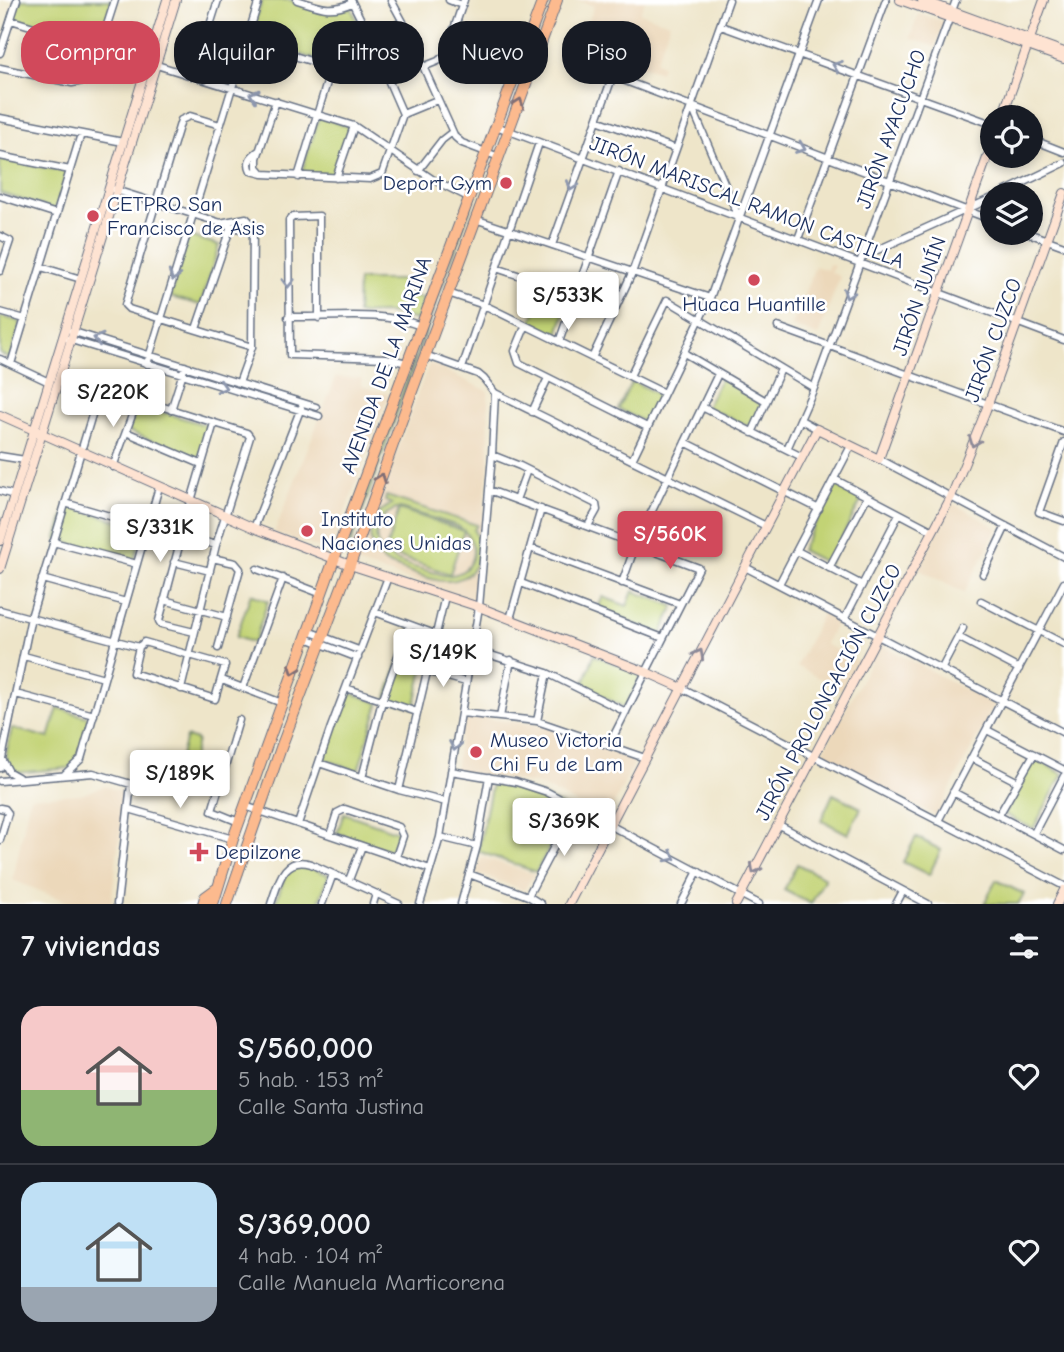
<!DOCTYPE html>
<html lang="es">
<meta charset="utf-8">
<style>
:root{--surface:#171b24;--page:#242831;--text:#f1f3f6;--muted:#9ea1a6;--line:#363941;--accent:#d1495b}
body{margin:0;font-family:"Comic Neue",sans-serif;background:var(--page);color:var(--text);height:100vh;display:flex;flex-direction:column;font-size:26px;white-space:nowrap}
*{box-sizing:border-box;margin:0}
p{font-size:23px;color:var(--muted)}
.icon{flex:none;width:38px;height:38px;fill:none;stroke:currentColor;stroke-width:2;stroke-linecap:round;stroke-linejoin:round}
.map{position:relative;height:904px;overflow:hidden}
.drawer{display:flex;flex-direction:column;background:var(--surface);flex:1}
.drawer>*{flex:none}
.hud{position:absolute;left:21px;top:21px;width:700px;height:63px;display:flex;gap:14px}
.controls{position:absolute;left:980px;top:105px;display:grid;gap:14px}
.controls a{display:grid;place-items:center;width:63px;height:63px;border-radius:50%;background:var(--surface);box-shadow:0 4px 10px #0003;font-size:35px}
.price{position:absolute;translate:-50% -60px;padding:0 16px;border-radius:7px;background:#fff;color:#222;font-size:23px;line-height:46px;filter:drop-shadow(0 2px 4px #0008)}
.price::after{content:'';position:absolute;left:50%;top:42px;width:21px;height:16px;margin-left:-10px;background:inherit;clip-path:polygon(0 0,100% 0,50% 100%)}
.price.on{background:var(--accent);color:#fff}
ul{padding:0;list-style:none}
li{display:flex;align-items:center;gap:21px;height:175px;padding:0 21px}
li+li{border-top:2px solid var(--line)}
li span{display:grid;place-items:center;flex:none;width:196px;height:140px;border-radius:21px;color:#555}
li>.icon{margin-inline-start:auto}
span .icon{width:84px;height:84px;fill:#fffc;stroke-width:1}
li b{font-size:30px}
h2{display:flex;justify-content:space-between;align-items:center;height:84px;padding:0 21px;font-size:30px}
.pill{padding:0 24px;border-radius:28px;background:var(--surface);box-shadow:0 4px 10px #0003;font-size:24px;line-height:63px}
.pill.on{background:var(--accent);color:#fff}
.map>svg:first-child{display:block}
.built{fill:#ecd8ba}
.green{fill:#c2d375;stroke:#6e816a;stroke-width:2;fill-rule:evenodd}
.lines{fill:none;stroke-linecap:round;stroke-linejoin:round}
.street-casing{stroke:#656f83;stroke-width:9}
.secondary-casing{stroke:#656f83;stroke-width:10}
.primary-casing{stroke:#656f83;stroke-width:12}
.street{stroke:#fff;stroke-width:6}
.secondary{stroke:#fee3d2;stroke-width:8}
.primary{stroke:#fcba8e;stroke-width:10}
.oneway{stroke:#8d97ae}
.oneway2{stroke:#806e74}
.oneway3{stroke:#8c8998}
.poi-dot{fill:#d1495b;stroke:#fff;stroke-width:2.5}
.labels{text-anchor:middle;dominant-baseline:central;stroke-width:5;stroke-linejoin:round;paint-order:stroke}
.street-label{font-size:21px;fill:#1b2f5e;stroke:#fff}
.poi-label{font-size:21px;fill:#1b2f5e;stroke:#fff;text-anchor:start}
</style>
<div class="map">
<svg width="1064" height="904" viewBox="0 0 1064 904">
<rect width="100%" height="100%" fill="#fff"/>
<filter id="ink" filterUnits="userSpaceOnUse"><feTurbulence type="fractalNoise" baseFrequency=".0143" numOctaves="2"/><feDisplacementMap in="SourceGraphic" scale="14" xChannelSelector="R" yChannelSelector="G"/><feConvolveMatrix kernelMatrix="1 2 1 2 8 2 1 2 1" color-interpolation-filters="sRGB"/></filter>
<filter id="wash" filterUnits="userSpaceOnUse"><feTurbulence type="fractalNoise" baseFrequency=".00686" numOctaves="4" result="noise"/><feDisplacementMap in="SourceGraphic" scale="28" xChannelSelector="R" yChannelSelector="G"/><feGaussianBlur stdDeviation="1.57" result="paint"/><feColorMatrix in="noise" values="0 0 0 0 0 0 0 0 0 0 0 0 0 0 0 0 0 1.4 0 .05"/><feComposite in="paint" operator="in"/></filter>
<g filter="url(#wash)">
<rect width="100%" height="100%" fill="#eee5c9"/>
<path class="built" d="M576,0H645L640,13L670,23L656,62L662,65L660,72L624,60L620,70L609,66L610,63L578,52L594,6Z
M919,13L944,22L935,47L910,38Z
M829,264L834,266L831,272L840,277L818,336L792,326L815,266L827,270Z
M429,363L488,391L489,460L475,600L356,563Z
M336,377L362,378L361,386L389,394L331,550L328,551L274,533Z
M952,503L998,528L964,593L918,569Z
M825,608L840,615L825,644L860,662L846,693L797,666Z
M880,644L994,705L936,816L821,756Z
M464,716L533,724L564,733L635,762L607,818L539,785L455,770Z
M104,786L125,793L111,904H72L13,880L30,797L84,794Z
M482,857L534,874L524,890L476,873Z"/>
<path class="green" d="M19,0H112L99,43L14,18Z
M262,0H290L330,12L351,7L377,68L356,72L250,39Z
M319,117L350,127L334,175L301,174Z
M0,159L67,172L55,210L0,193Z
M471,205L347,555L345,553L355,526L358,511Z
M189,236L219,245L201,305L170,297Z
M358,280H407L408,294L424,299L417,320L388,313L357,314Z
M543,290L569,299L557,337L531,324Z
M0,316L21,322L10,359L0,354Z
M721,378L761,404L762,407L752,428L706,407Z
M632,381L660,395L646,423L618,409Z
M138,405L209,426L199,460L128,431Z
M835,485L862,499L828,564L801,550Z
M386,496L477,525L474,530C480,543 482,554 474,567C455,596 414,572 388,564C363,547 365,518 392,504L385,501ZM400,508L458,526C484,543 474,579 443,575C420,568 363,560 379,524C383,515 390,510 400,508Z
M67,506L144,528L134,560L56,540Z
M399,509L464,531L450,574L385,552Z
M633,591L674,606L661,635L597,609L603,597L627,606Z
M251,594L268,601L254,643L236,637Z
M410,629L431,635L414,708L386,699Z
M594,655L642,674L625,708L583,686Z
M349,692L379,703L358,771L324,759Z
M58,708L91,718L80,754L69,768L15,773C0,761 9,744 12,728L49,738Z
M186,737L197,740L190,772L179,771L171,775L180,772L190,773L189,777L179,779L177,789L164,786L168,771L179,763Z
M1034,758L1063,774L1033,829L1004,814Z
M492,783L533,792L571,809L536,872L478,851Z
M833,794L861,808L848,834L821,820Z
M344,813L398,832L391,851L337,833Z
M916,837L941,850L929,875L903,862Z
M797,864L825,878L811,904L784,890Z
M300,865L310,867L329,875L318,904H275L286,873Z
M996,880L1024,894L1018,904H984Z"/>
</g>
<g filter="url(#ink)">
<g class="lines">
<g class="street-casing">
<path id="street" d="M297,0C320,7 329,13 352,3
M391,0L403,22L455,137L462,143L499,157
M449,0L462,5
M11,20L354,126L432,179L468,197
M721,26L992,124
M369,36L403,22
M246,41L356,75L384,68
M0,53L17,0
M423,67L438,61L445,55L464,0
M0,68L72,83L83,81L92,72L115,0
M194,76L218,0
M276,101L257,158V167L263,174L370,179L382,174L403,114L369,36L351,0
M692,107L739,218
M403,114L437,100
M0,118L123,142
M597,120L676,149
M220,125L190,116L181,120L125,305L129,309L252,347
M496,126L1064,340
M1031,139L1064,152
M260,150C251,156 246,161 251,171L263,174
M0,156L70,170
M418,171L442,140L451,133
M298,177L332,66
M336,178L354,126
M109,188L253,233
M1000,194L1064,163
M0,196L57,214
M475,219L710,298
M220,223L246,218L253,225L252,347L239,383
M1028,233L1064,246
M0,236L10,241L0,271
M798,239L886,0
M552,245L612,78L615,77L992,220
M862,257L992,198
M41,267L81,279
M496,268L576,294
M448,293L484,305L664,393
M0,312L25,319
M288,317C332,318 380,310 421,326
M319,318V216L293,217L289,220L290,355L386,358L407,363
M525,327L515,351L519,363L647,427
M778,327L1064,432
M196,329L231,226
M71,331L316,407
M68,339L319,416
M559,342L619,171
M684,353L766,401
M592,358L632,273L729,0
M0,359L49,382
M11,364L81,134
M147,364L259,0
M462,368L539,143
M630,376L667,300L814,388
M495,393L766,526
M702,407L802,457
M171,410L185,366
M532,412L548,378
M801,420L817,429
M126,432L201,464
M752,433L781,369
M685,442L819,509
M1064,442L1039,512L1064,521
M787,449L814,388L956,0
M492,455L520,466L596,504L597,510L588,526
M0,456L25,460
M879,459L1064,557
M632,460L710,298L819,0
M113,467L138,399
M834,479L933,531
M489,490L699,568L609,745
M0,491L14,495
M516,500L527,470
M191,501L159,621L161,624L194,632
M191,501L214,423
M65,503L147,527
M254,528L301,408
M181,535L216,545
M53,542L137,564
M530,548L680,604
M797,551L862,585
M212,558L235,563L240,569L218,648
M174,562L210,571
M745,567L1064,733
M829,568L867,497
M257,569L322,594
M983,574L1006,526
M42,579L126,602
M521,583L663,638
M622,583L636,544L718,374
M779,584L851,446
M164,600L227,617
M981,601L1064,644
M0,610L139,647
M375,612L435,634
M845,618L899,514
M510,619L541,509
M308,631L361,651
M958,637L1019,669
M306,638L358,658
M144,642L225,665L215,699L133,673L139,647Z
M472,649L547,673L626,712
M24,656L104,678
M942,668L963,628
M426,671L466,682
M222,680L282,703
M243,688L283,578
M346,688L417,712
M682,688L1064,886
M16,694L94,715
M461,713L537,721L645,758
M500,717L511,660
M239,720L212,811L239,822
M537,721L547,673
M987,730L1064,770
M972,758L1018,782
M3,761L9,772L18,777
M319,763L399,790L446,802
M0,768L31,617L98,395L101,390L138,399L247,433L250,437L216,545L181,689
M451,771L516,782L547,792L759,904
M65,774L81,759L159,487
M362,778L382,701L409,625
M0,781L93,773L131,784L117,904
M399,790L445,596
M953,792L1064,850
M245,806L430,869
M0,808L5,809L8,813L0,840
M129,809L233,839
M999,815L1034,754
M938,821L1064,583
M298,824L331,727L388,577
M779,825L928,904
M1034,833L1064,776
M330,835L337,813L345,809L399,827L403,836L396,857
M440,837L477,846
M469,874L528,896L541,904
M349,880L362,846
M528,896L575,807
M271,904C278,884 283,855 311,864L399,904
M322,904L333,874
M373,904L376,894
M420,904L440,837L479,607L492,455L495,393L484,379L478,374L425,355
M461,904L477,846L489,777
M681,904L698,871
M896,904L903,891"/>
</g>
<g class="secondary-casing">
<path id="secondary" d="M900,0L1064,59
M922,0L1064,52
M1002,117L1044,0
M0,415L254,528L350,565L479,607L646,672L682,688
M0,541L167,0
M0,569L176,0
M569,904L817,429L879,459L992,144
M736,904L951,497L986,410L1064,193
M1057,904L1064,890"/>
</g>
<g class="primary-casing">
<path id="primary" d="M203,904L205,897L216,889
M213,904L233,839L336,554L543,0
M227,904L282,745L350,565L411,394L557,0"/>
</g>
<use href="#street" class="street"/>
<use href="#secondary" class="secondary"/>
<use href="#primary" class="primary"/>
</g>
<defs><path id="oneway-chevron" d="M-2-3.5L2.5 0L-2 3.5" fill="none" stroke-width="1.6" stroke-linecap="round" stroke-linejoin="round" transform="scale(1.75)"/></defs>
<g class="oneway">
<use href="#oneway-chevron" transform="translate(837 66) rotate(-160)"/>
<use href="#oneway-chevron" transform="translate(254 95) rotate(-163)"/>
<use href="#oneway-chevron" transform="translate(801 148) rotate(21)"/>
<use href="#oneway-chevron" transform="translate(572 186) rotate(109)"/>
<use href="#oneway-chevron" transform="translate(174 276) rotate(107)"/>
<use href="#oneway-chevron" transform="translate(288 283) rotate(91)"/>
<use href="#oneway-chevron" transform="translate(848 294) rotate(110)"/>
<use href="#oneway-chevron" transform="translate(98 339) rotate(-163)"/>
<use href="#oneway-chevron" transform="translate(222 387) rotate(17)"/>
<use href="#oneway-chevron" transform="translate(455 746) rotate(100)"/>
<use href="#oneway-chevron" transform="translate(671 857) rotate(27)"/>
</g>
<g class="oneway2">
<use href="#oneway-chevron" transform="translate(519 103) rotate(-70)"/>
<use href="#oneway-chevron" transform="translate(381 478) rotate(-70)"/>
<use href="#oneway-chevron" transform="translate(294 670) rotate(110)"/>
</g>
<g class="oneway3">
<use href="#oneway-chevron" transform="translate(974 442) rotate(111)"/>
<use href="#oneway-chevron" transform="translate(699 654) rotate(-62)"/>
<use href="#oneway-chevron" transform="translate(755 869) rotate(118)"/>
</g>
</g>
<g class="poi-dot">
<circle cx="506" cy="183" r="7"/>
<circle cx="93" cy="216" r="7"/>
<circle cx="754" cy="280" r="7"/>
<circle cx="307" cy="531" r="7"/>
<circle cx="476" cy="752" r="7"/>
<path d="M195.5 841.5h7v7h7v7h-7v7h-7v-7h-7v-7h7z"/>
</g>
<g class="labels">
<g class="street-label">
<text transform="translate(891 129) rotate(-70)">JIRÓN AYACUCHO</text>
<text transform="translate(747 202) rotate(21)">JIRÓN MARISCAL RAMON CASTILLA</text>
<text transform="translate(919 296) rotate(-71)">JIRÓN JUNÍN</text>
<text transform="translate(993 340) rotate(-70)">JIRÓN CUZCO</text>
<text transform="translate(386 365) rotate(-70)">AVENIDA DE LA MARINA</text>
<text transform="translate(828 692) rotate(-62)">JIRÓN PROLONGACIÓN CUZCO</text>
</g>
<g class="poi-label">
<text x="492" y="183" text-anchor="end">Deport Gym</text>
<text x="107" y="204">CETPRO San<tspan x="107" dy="24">Francisco de Asis</tspan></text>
<text x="754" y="304" text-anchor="middle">Huaca Huantille</text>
<text x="321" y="519">Instituto<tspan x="321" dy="24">Naciones Unidas</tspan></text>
<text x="490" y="740">Museo Victoria<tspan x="490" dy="24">Chi Fu de Lam</tspan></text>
<text x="215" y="852">Depilzone</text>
</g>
</g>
</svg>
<div class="controls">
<a><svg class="icon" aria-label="locate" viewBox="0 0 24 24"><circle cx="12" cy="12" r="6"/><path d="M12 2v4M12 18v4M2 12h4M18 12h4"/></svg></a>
<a><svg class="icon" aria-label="layers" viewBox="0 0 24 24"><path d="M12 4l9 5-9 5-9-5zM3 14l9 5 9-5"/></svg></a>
</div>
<b class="price" style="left:568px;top:332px">S/533K</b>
<b class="price" style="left:113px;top:429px">S/220K</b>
<b class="price" style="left:160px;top:564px">S/331K</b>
<b class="price on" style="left:670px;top:571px">S/560K</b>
<b class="price" style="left:443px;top:689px">S/149K</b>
<b class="price" style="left:180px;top:810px">S/189K</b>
<b class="price" style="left:564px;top:858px">S/369K</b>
<div class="hud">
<a class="pill on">Comprar</a>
<a class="pill">Alquilar</a>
<a class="pill">Filtros</a>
<a class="pill">Nuevo</a>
<a class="pill">Piso</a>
</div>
</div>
<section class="drawer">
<h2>7 viviendas<svg class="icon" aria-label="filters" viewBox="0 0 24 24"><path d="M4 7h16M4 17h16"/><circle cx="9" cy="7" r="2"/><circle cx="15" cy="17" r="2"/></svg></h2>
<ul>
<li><span style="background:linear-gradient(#f6c9c9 60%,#8fb573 0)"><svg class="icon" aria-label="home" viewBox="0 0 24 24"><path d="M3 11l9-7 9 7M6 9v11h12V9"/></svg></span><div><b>S/560,000</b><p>5 hab. · 153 m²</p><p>Calle Santa Justina</p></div><svg class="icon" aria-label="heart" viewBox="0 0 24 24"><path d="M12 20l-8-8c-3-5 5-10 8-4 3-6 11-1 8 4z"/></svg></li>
<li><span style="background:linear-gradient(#bfe0f5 75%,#9aa5b1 0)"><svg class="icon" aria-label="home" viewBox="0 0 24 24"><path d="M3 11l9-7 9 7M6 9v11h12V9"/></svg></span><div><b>S/369,000</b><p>4 hab. · 104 m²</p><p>Calle Manuela Marticorena</p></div><svg class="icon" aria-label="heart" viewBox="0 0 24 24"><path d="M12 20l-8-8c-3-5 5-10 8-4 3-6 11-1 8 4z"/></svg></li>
</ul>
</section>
